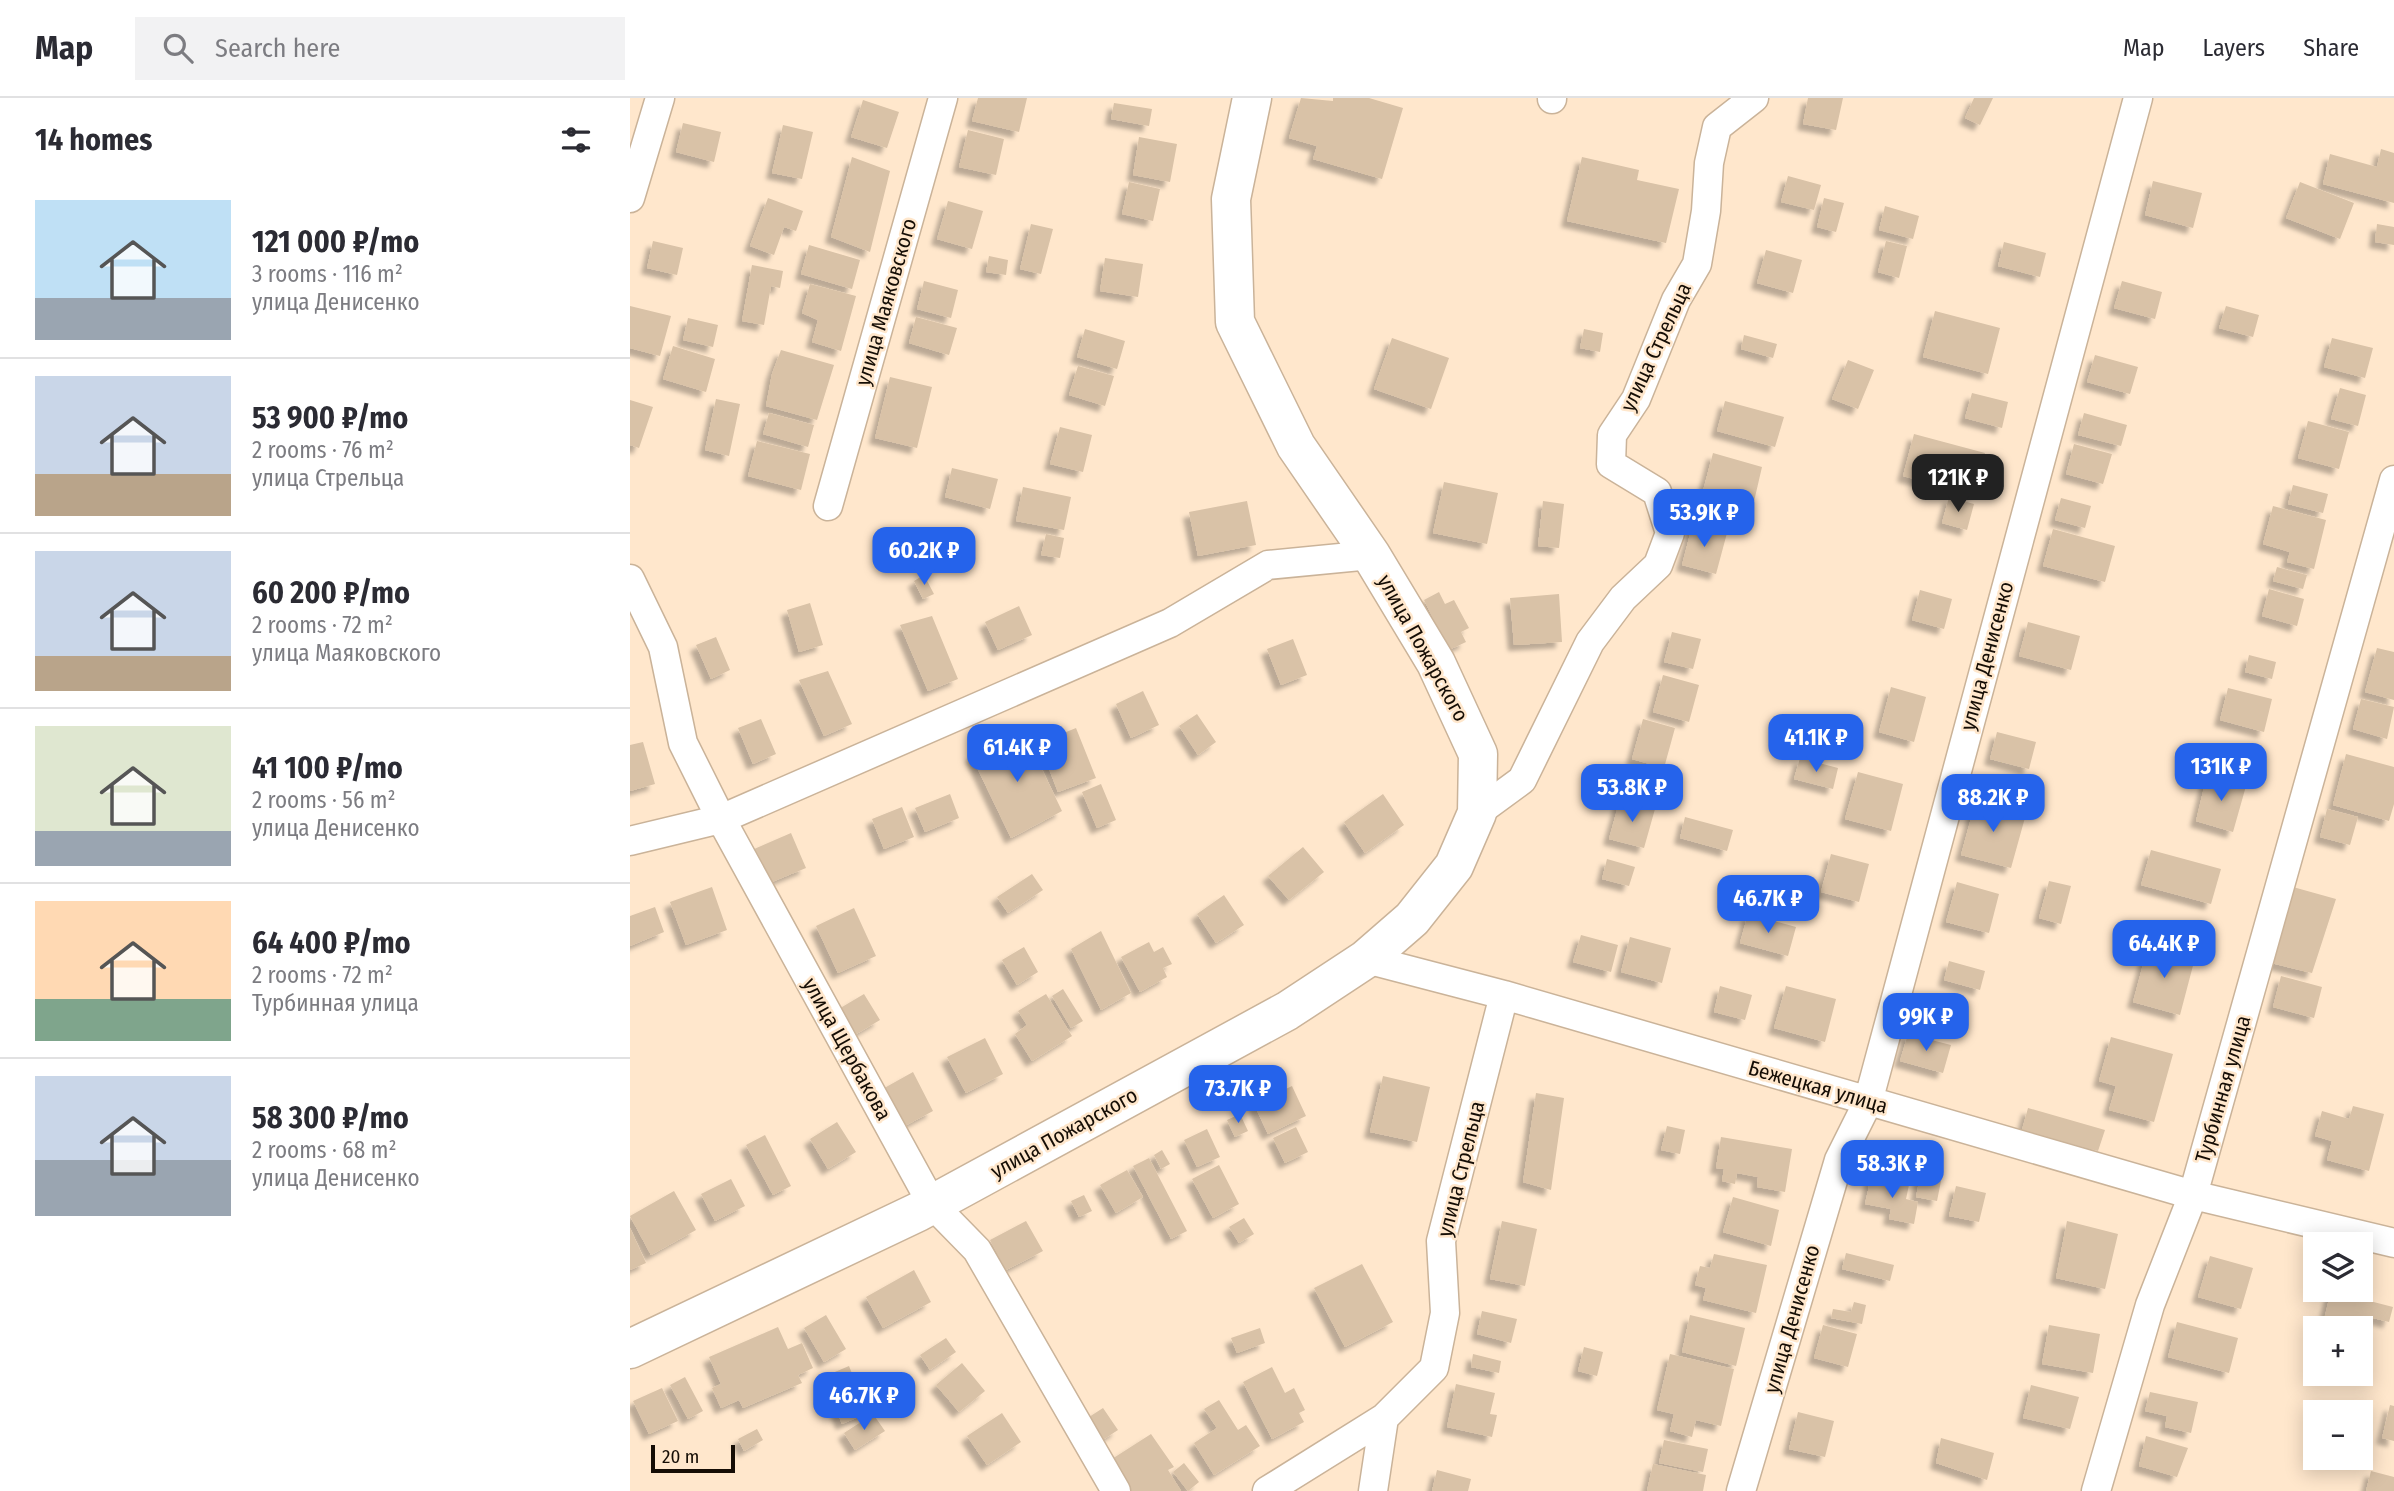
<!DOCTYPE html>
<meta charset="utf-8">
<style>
:root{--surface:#fff;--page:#f2f2f3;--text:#2b2b33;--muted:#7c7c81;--line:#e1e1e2;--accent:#2563eb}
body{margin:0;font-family:"Fira Sans Condensed",sans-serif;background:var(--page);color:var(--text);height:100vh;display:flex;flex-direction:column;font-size:26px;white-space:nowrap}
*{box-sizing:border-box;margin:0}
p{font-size:23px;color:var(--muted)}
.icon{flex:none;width:38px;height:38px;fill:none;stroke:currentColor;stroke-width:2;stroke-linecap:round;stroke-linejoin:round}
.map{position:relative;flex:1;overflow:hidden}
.sheet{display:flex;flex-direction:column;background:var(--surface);width:630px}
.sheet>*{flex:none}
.buttons{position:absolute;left:1673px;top:1134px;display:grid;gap:14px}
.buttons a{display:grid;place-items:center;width:70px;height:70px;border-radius:0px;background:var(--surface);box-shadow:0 4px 18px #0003;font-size:35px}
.scale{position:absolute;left:21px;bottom:18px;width:84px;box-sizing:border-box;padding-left:7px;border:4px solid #150d05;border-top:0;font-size:19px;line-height:24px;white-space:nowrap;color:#150d05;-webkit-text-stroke:5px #ffe7cc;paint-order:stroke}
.price{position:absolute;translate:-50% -60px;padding:0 16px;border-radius:14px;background:var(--accent);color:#fff;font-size:23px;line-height:46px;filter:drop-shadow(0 2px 4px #0008)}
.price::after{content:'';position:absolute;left:50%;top:42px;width:21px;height:16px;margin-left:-10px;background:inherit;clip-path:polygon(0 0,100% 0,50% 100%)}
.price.selected{background:#222;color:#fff}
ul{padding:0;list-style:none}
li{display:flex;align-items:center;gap:21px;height:175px;padding:0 35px}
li+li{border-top:2px solid var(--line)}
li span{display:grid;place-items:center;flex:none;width:196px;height:140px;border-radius:0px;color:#555}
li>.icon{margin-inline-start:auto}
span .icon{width:84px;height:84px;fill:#fffc;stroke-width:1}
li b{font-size:30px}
h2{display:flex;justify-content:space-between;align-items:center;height:84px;padding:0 35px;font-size:30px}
header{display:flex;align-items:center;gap:42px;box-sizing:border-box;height:98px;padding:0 35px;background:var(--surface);border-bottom:2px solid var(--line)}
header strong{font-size:33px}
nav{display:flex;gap:38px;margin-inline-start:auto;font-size:24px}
.search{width:490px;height:63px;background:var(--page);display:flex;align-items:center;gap:18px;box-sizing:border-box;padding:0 24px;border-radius:0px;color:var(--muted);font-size:26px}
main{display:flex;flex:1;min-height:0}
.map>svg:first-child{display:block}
.building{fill:#d9c2a7;filter:url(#shadow)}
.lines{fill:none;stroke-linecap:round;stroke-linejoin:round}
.street-casing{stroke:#cab399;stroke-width:31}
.secondary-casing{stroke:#cab399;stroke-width:41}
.street{stroke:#fff;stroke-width:28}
.secondary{stroke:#fff;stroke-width:38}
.labels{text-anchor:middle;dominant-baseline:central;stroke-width:5;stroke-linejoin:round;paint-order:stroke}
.street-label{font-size:21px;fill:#150d05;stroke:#ffe7cc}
</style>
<header>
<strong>Map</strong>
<div class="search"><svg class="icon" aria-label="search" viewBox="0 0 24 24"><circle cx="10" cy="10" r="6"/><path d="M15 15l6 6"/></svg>Search here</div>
<nav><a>Map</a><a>Layers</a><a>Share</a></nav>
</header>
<main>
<section class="sheet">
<h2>14 homes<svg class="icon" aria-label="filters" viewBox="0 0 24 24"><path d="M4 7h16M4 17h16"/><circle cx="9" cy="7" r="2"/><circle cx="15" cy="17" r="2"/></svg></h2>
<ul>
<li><span style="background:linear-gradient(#bfe0f5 70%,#9aa5b1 0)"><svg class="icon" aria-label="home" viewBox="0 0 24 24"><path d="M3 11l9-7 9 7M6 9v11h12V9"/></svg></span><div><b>121 000 ₽/mo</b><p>3 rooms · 116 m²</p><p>улица Денисенко</p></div></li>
<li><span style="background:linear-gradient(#c9d6e8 70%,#b9a48a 0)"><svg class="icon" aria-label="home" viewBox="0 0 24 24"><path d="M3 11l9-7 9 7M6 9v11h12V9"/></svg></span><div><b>53 900 ₽/mo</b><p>2 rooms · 76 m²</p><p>улица Стрельца</p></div></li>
<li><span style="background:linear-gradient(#c9d6e8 75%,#b9a48a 0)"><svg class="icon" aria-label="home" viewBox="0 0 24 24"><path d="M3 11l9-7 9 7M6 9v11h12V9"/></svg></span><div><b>60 200 ₽/mo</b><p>2 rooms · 72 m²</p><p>улица Маяковского</p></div></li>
<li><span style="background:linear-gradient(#dfe7d0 75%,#9aa5b1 0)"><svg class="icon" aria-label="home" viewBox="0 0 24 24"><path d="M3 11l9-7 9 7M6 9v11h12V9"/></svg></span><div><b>41 100 ₽/mo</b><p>2 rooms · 56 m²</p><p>улица Денисенко</p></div></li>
<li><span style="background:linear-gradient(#ffd9b3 70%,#7fa58c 0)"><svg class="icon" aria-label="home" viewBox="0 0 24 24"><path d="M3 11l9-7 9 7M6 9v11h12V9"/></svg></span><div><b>64 400 ₽/mo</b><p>2 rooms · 72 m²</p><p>Турбинная улица</p></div></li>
<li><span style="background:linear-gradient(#c9d6e8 60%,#9aa5b1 0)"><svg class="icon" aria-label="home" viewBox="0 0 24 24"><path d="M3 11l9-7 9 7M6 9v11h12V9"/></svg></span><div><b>58 300 ₽/mo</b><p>2 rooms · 68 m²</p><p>улица Денисенко</p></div></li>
</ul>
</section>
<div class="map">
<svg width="1764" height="1393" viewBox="0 0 1764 1393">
<defs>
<filter id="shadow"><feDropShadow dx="-6" dy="6" stdDeviation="2" flood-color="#0004"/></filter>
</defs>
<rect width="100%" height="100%" fill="#ffe7cc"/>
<path class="building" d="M348,0H397L389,34L342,23Z
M671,0L703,3V0H739L773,10L752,81L683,61L687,48L659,40Z
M1178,0H1213L1206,32L1173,26Z
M1344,0H1363L1350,27L1335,20Z
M233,2L269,14L257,50L221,39Z
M484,5L522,11L519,28L481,21Z
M53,25L91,34L84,64L46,54Z
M153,27L183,34L172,81L142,75Z
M338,32L374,41L366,77L329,69Z
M509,39L547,46L540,84L503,77Z
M1751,51L1764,55V105L1693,86L1700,56L1747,69Z
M222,59L260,73L240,154L201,139Z
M952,59L1009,72L1007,82L1049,91L1036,145L937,123Z
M1158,78L1191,87L1184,112L1151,104Z
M1523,83L1572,95L1563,130L1515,117Z
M499,84L530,91L523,123L492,116Z
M1670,84L1724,105L1710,141L1656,120Z
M138,100L173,113L166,133L154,129L144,157L120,148Z
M1194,100L1214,105L1206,134L1187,129Z
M318,103L353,113L342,151L307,141Z
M1255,108L1289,118L1283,141L1249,132Z
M401,126L423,131L411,176L390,171Z
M1747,126L1764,129V147L1745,144Z
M23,143L53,150L47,177L17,170Z
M1256,143L1277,148L1269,180L1248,174Z
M1374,144L1416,155L1410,179L1368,168Z
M179,147L230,162L222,191L171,176Z
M1136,152L1172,162L1163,195L1127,185Z
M359,158L378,162L376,177L356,174Z
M475,160L513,166L508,199L470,193Z
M122,167L153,173L150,190L141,188L134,227L112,223Z
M294,183L328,192L321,220L287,211Z
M1492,183L1532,194L1525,221L1484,210Z
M180,186L226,198L211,253L182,244L188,222L172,215Z
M0,208L41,218L30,258L0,250Z
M1596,208L1629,217L1623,239L1589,230Z
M1305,213L1370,230L1358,276L1293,259Z
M286,219L327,230L319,257L279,245Z
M58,220L88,227L83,249L53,242Z
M455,231L495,243L487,271L447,259Z
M954,231L973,235L970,254L950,250Z
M1114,237L1147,246L1143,260L1111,251Z
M762,240L819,260L801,311L744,291Z
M1702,240L1743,250L1735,280L1694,269Z
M43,248L85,261L76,294L33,281Z
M151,252L204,267L187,322L136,308L142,276Z
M1465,257L1508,269L1500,296L1457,284Z
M1218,262L1244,272L1228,311L1202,301Z
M448,268L484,278L475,308L439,297Z
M260,279L302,289L287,350L245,340Z
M1710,290L1736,297L1728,328L1701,321Z
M1342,295L1378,304L1372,330L1335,320Z
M86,301L110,306L99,358L75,352Z
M0,302L23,309L9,350L0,347Z
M1095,303L1154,319L1145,349L1087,333Z
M139,315L184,327L178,349L133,336Z
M1454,315L1497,327L1491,348L1448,337Z
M1678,323L1719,334L1709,371L1668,360Z
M430,329L462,337L453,374L420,366Z
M1284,336L1355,355L1343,397L1273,378Z
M127,343L180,356L171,392L118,378Z
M1444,346L1482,356L1473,386L1436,376Z
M1083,355L1132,369L1122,412L1072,397Z
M322,370L368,381L360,411L315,399Z
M814,384L868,395L857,446L803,435Z
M1663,387L1698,396L1693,415L1658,406Z
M393,389L441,399L434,432L386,423Z
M1319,399L1344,406L1337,432L1312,425Z
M1431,400L1461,408L1455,430L1425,422Z
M617,403L626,447L568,458L559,414Z
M913,403L934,406L929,450L908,448Z
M1643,408L1696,422L1684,471L1657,464L1660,454L1633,446Z
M1063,425L1097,435L1086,476L1052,467Z
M1423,431L1485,448L1475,484L1413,468Z
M416,436L434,440L430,460L411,457Z
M1647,469L1677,477L1673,491L1643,483Z
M294,477L304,496L293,501L284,483Z
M1639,491L1674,501L1667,528L1632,518Z
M1290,492L1322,501L1314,531L1282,522Z
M809,494L815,506L824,502L839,530L831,534L836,544L819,552L794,502Z
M929,496L932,544L884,547L880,500Z
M180,505L193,547L169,554L157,512Z
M389,508L402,537L368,552L355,524Z
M302,518L328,581L298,593L270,527Z
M1398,524L1450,538L1441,572L1389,558Z
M1042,534L1071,541L1063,571L1034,564Z
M86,539L100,572L81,581L66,547Z
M663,541L677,577L651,587L637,551Z
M1747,550L1764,554V602L1735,594Z
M1619,557L1646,564L1642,581L1615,574Z
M198,573L222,626L194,638L169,582Z
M1033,577L1069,587L1059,624L1023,614Z
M1261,589L1296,599L1284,644L1249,634Z
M1598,590L1642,601L1634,634L1590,622Z
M513,593L529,627L501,640L486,606Z
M1731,601L1764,609L1757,641L1723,631Z
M567,616L586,644L568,657L549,628Z
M131,621L146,656L123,666L108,630Z
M1013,621L1045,630L1034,670L1002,661Z
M446,630L466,680L428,694L409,645Z
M393,632L432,713L381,740L341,657Z
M1367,634L1406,644L1399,671L1360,661Z
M13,644L25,686L0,693V647Z
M1716,656L1764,669V706L1759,723L1703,707Z
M1170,660L1208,670L1203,691L1164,681Z
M1228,674L1273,686L1261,733L1215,721Z
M1577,677L1616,688L1603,734L1566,723Z
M471,686L486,722L467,730L452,694Z
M320,696L329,720L295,734L285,710Z
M753,696L774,727L735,755L714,724Z
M990,701L1025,711L1014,750L979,741Z
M1346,702L1396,716L1381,770L1331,757Z
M272,709L284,739L254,751L242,721Z
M1697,711L1728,719L1720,747L1690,739Z
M1055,719L1103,732L1097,753L1050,740Z
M161,735L176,770L137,786L122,752Z
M673,749L694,774L659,802L638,778Z
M1521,752L1591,771L1581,806L1511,787Z
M1201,756L1239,766L1229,804L1191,794Z
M977,761L1005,769L999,788L972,781Z
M402,776L413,792L378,815L367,799Z
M1419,783L1441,788L1431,826L1409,820Z
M1327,784L1369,796L1359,835L1316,824Z
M82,789L97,832L56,847L40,804Z
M1663,789L1706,801L1682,875L1637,864Z
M594,797L614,827L586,845L567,816Z
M25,809L34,834L0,848V818Z
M224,810L246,858L208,875L186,828Z
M1118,816L1166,829L1158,858L1110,845Z
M471,833L501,895L471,912L441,851Z
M951,837L988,847L981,874L943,864Z
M1000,839L1041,850L1032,885L991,874Z
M519,844L524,854L533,849L542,866L533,870L537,879L510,894L491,859Z
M1518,848L1565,860L1550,917L1503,904Z
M394,849L408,874L387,887L372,862Z
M1319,863L1355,873L1350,892L1314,882Z
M1651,878L1692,889L1684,920L1643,909Z
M1090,888L1122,897L1115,922L1084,914Z
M1156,888L1206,901L1195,944L1144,930Z
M433,891L453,923L441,930L422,898Z
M234,896L250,922L218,941L202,915Z
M416,896L442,938L402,963L385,936L397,927L388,913Z
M1278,936L1321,947L1313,975L1270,963Z
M1481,939L1543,956L1524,1024L1479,1012L1486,988L1469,983Z
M355,940L373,976L336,995L317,959Z
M283,974L303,1013L269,1031L249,993Z
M753,978L800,989L787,1044L740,1034Z
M662,988L676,1018L638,1036L624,1006Z
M906,995L934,1000L921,1092L893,1084Z
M1723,1008L1754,1016L1739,1073L1697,1062L1702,1043L1685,1038L1692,1013L1719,1021Z
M1398,1010L1475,1032L1468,1053L1392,1032Z
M610,1016L618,1033L605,1039L597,1022Z
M207,1024L226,1054L198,1071L180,1041Z
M1037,1028L1055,1032L1050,1056L1031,1052Z
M666,1029L678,1054L655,1065L643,1040Z
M577,1031L590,1059L567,1069L554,1042Z
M135,1037L161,1088L143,1097L116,1047Z
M1091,1039L1162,1051L1155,1094L1127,1089L1128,1079L1107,1075L1105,1086L1092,1083L1094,1071L1086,1070Z
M532,1052L540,1066L531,1071L524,1057Z
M519,1060L557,1133L541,1141L503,1068Z
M589,1067L609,1106L583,1120L562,1081Z
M497,1072L513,1099L486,1115L470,1087Z
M1241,1079L1279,1087L1276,1101L1288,1104L1284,1126L1259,1121L1261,1111L1235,1106Z
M1290,1079L1311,1083L1307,1103L1286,1099Z
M101,1081L115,1108L85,1123L71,1096Z
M1326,1088L1356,1095L1349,1124L1319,1118Z
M44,1093L66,1132L21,1157L0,1118Z
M454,1097L462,1113L449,1119L441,1103Z
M1103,1099L1149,1112L1141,1148L1093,1134Z
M614,1120L624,1136L609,1145L599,1129Z
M396,1123L413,1153L376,1172L360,1142Z
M872,1123L907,1131L895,1188L860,1181Z
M1437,1123L1488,1136L1475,1191L1426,1180Z
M0,1130L16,1165L0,1172Z
M1216,1155L1264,1167L1260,1183L1212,1171Z
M1084,1156L1137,1167L1126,1215L1073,1202L1076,1190L1065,1187L1070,1168L1080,1170Z
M1580,1158L1623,1170L1611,1211L1568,1199Z
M732,1166L763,1224L715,1249L684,1190Z
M284,1172L301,1204L253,1230L236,1199Z
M1701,1193L1763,1209L1759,1224L1743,1220L1736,1248L1731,1246V1230H1692Z
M1224,1204L1236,1207L1232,1226L1201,1220L1203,1211L1221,1214Z
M852,1213L887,1221L881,1245L847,1236Z
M196,1217L216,1251L194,1264L174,1230Z
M1060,1217L1115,1230L1106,1268L1052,1254Z
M1547,1224L1608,1240L1599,1275L1538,1259Z
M1193,1227L1227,1236L1218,1269L1184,1260Z
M1419,1227L1470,1236L1463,1275L1412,1266Z
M148,1229L158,1251L172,1245L183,1270L168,1277L172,1285L113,1310L109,1302L91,1310L82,1290L91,1286L79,1259Z
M630,1230L635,1245L607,1255L601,1240Z
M316,1240L326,1254L300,1272L290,1257Z
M954,1249L973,1254L967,1278L948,1273Z
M843,1256L871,1263L869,1275L841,1269Z
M1040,1256L1104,1271L1091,1328L1066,1322L1062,1339L1040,1333L1044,1316L1027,1312Z
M332,1265L355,1293L329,1314L306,1287Z
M219,1268L238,1315L212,1326L193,1279Z
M642,1269L655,1295L664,1290L675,1312L669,1315L674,1324L642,1341L613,1284Z
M55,1279L73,1313L58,1321L40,1287Z
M826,1286L865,1295L860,1316L867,1317L862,1339L817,1329Z
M1401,1287L1449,1299L1440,1331L1393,1320Z
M32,1290L48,1323L19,1336L3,1303Z
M1520,1294L1568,1304L1561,1335L1535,1329L1537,1318L1515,1313Z
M589,1302L608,1332L616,1327L630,1348L584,1377L564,1345L587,1330L574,1311Z
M1760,1307L1764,1308V1343L1752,1340Z
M473,1310L488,1332L471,1343L456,1321Z
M1168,1314L1204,1323L1195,1359L1159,1351Z
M372,1315L391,1344L357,1367L337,1338Z
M243,1316L255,1333L225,1352L214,1335Z
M127,1331L133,1342L114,1353L108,1341Z
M521,1336L544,1369L538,1372L551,1393H501L482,1361Z
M1516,1338L1558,1350L1547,1379L1509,1368Z
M1311,1340L1364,1355L1357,1382L1306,1365Z
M1034,1342L1078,1351L1073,1374L1029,1365Z
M554,1365L569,1384L558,1393L543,1374Z
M1023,1366L1076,1377L1073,1393H1017Z
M807,1372L841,1381L838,1393H802Z
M1741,1373L1764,1379V1393H1736Z"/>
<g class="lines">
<g class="street-casing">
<path id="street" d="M922,1V0
M0,100L30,0
M198,408L313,0
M0,481L33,549L53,645L91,721L302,1106L347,1152L486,1393
M847,715L892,682L960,544L993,500L1028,467L1040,435L1027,394L981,366L982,337L1006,301L1046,202L1067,166L1076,113L1079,65L1087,29L1124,0
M0,743L91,721L540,525L638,467L741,457
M736,861L874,897L1563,1097L1764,1145
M637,1393L754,1320
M743,1393L754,1320L804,1270L815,1215L811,1143L874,897
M1111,1393L1209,1062L1238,1004L1508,0
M1466,1393L1520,1207L1563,1097L1764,382"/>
</g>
<g class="secondary-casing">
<path id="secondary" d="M0,1251L288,1114L657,913L736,861L782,821L824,768L847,715L848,656L806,565L741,457L666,348L605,224L601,101L622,0"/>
</g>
<use href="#street" class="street"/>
<use href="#secondary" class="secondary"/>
</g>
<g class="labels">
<g class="street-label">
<text transform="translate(256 204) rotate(-74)">улица Маяковского</text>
<text transform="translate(1026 249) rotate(-65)">улица Стрельца</text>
<text transform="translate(793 550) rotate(61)">улица Пожарского</text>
<text transform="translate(1357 558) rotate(-75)">улица Денисенко</text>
<text transform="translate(217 951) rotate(61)">улица Щербакова</text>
<text transform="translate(1188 989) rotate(16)">Бежецкая улица</text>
<text transform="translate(1593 991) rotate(-74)">Турбинная улица</text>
<text transform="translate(434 1035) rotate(-29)">улица Пожарского</text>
<text transform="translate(831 1071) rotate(-76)">улица Стрельца</text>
<text transform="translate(1162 1221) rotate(-74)">улица Денисенко</text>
</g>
</g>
</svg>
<div class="buttons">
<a><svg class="icon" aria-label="layers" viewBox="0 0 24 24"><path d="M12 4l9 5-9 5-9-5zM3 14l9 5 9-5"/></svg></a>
<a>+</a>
<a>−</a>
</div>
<div class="scale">20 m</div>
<b class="price selected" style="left:1328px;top:416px">121K ₽</b>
<b class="price" style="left:1074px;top:451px">53.9K ₽</b>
<b class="price" style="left:294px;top:489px">60.2K ₽</b>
<b class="price" style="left:1186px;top:676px">41.1K ₽</b>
<b class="price" style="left:387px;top:686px">61.4K ₽</b>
<b class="price" style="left:1591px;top:705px">131K ₽</b>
<b class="price" style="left:1002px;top:726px">53.8K ₽</b>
<b class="price" style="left:1363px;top:736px">88.2K ₽</b>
<b class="price" style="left:1138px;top:837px">46.7K ₽</b>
<b class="price" style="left:1534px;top:882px">64.4K ₽</b>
<b class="price" style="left:1296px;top:955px">99K ₽</b>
<b class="price" style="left:608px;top:1027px">73.7K ₽</b>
<b class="price" style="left:1262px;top:1102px">58.3K ₽</b>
<b class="price" style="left:234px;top:1334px">46.7K ₽</b>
</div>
</main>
